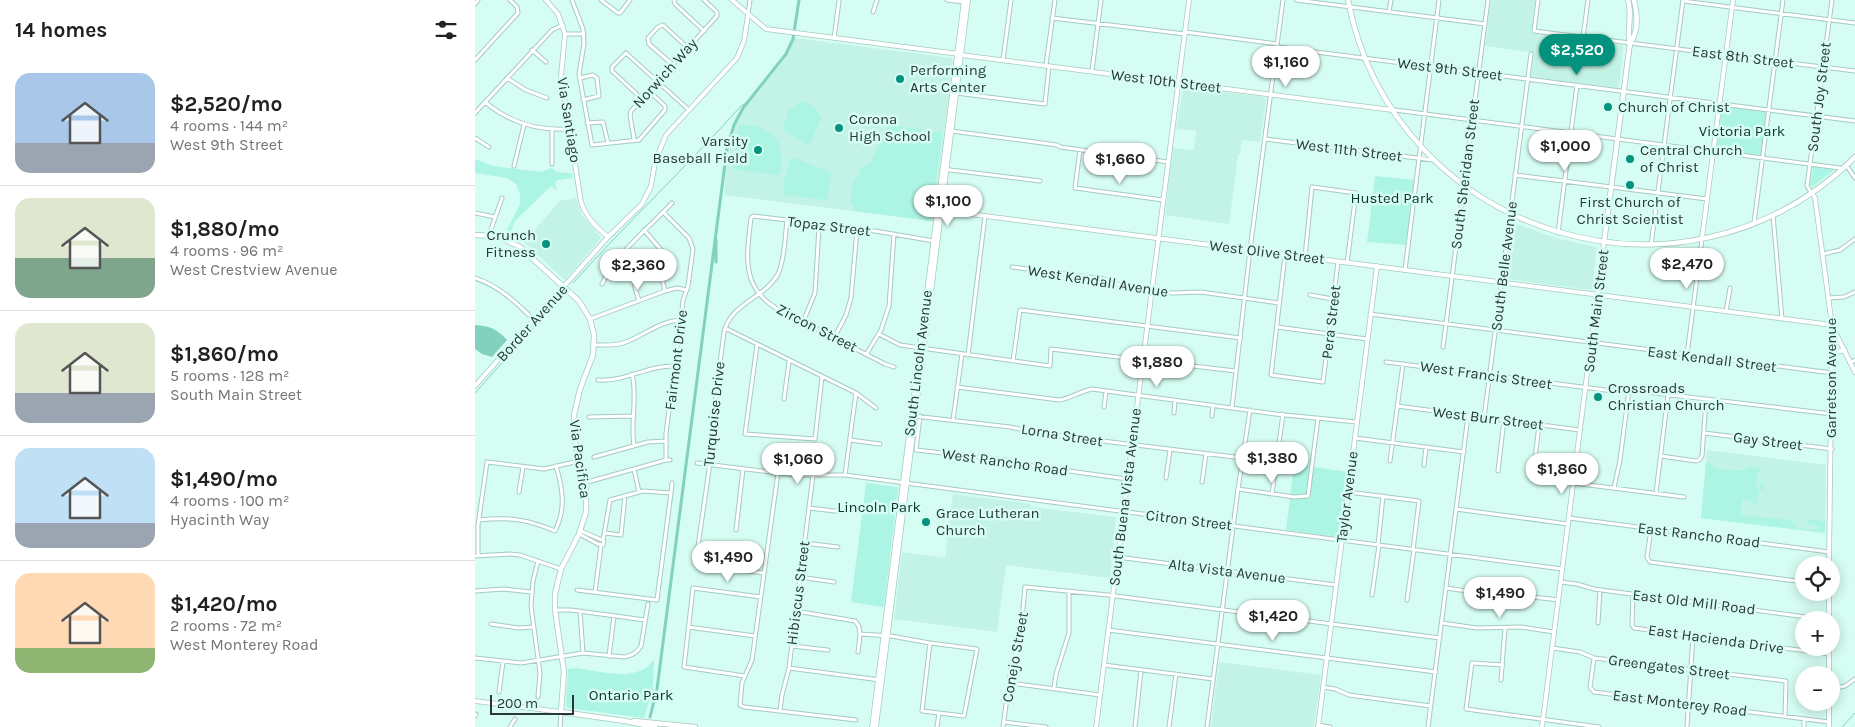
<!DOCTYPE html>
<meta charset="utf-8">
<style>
:root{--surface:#fff;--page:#f2f2f2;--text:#202124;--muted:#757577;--line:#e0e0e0;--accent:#03927e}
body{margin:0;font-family:Karla,sans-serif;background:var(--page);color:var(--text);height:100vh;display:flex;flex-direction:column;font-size:19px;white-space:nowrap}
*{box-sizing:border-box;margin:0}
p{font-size:16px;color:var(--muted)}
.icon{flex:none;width:28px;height:28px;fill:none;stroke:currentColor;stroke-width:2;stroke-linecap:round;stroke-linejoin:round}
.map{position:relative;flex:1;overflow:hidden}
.side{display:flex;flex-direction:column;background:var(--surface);width:475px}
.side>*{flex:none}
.controls{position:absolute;left:1320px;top:556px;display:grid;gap:10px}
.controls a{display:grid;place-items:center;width:45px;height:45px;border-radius:50%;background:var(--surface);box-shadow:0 2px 12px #0003;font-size:25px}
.scale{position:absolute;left:15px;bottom:12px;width:84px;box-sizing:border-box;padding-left:5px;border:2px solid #293835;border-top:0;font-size:14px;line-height:18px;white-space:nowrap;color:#293835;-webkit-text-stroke:4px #d6fdf3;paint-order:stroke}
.price{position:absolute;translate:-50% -42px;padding:0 11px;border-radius:18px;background:#fff;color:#222;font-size:16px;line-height:32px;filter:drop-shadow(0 1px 2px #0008)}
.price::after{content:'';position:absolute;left:50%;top:30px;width:15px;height:11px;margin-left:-8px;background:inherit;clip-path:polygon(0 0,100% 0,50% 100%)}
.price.current{background:var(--accent);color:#fff}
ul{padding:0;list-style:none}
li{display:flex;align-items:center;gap:15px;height:125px;padding:0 15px}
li+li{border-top:1px solid var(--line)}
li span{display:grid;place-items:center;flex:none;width:140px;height:100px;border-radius:15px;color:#555}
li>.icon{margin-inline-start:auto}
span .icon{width:60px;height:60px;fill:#fffc;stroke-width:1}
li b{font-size:21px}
h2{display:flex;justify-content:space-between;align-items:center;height:60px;padding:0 15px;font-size:21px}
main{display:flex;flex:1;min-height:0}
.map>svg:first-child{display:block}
.built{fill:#c3f3e7}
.green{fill:#acf5e4}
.water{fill:#82d1bf}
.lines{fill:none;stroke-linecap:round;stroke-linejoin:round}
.stream{stroke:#82d1bf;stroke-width:1}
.canal{stroke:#82d1bf;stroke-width:3}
.minor-casing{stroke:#a5cac1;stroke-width:5}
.tertiary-casing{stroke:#a5cac1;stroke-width:5.5}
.secondary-casing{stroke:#a5cac1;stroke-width:5.5}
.primary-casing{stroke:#a5cac1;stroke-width:6}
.minor{stroke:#fff;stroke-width:3}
.tertiary{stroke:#fff;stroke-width:4}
.secondary{stroke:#fff;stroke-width:4}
.primary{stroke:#fff;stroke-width:4.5}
.poi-dot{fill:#03927e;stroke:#d6fdf3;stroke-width:2}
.labels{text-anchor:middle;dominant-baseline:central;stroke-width:5;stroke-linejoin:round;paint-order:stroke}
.street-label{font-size:15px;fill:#293835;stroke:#d6fdf3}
.poi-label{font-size:15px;fill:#293835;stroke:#d6fdf3;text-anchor:start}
.park-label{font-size:15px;fill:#0c332c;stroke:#d6fdf3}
</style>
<main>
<section class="side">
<h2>14 homes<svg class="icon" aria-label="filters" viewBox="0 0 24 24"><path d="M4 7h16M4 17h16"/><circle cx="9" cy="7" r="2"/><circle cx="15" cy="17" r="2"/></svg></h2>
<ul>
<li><span style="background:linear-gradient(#a9c7e8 70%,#9aa5b1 0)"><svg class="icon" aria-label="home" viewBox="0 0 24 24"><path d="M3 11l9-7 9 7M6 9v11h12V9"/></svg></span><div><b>$2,520/mo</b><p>4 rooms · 144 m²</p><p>West 9th Street</p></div></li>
<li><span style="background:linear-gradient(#dfe7d0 60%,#7fa58c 0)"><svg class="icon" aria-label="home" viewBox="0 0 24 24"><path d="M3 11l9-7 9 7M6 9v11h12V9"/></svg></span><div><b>$1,880/mo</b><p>4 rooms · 96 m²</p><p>West Crestview Avenue</p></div></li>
<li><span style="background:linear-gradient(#dfe7d0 70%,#9aa5b1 0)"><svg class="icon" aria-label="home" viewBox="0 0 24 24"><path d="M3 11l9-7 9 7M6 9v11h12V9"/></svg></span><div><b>$1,860/mo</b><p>5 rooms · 128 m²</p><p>South Main Street</p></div></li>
<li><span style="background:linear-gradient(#bfe0f5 75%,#9aa5b1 0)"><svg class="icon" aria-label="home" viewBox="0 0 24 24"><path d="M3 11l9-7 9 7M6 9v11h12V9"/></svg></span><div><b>$1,490/mo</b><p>4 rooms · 100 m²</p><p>Hyacinth Way</p></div></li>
<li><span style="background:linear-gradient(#ffd9b3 75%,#8fb573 0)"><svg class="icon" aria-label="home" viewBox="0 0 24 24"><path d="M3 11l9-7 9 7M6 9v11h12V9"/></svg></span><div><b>$1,420/mo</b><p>2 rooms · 72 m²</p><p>West Monterey Road</p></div></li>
</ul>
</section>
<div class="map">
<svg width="1380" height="727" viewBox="0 0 1380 727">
<rect width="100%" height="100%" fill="#d6fdf3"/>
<path class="built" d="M1016,0H1060L1056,33L1148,46L1144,88L1056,77L1059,53L1010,46Z
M319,38L477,58L478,60L458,221L249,195L252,150L260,125L272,103L309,60Z
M708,87L789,97L791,100L785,142L767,140L765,154L763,155L754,224L690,215L698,148L719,150L721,131L701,129Z
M101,198L107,215L126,238L90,280L49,242L85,201Z
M1039,223L1084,239L1122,247L1117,289L1115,290L1032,279Z
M1232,450L1351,465L1350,533L1226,518Z
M478,494L556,504V507L641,517L635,578L531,565L522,632L419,619L427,552L470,558Z
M744,662L846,675L839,727H736Z"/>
<path class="green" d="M328,101L338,106L347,117L334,145L309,131L308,128L314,110Z
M1247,106L1293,111L1286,156L1241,151Z
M264,125C296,123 314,144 304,175L260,170L258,167Z
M414,125L468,133L460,187L457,221L378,211L379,204L375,203C377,192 376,179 386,173L385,169L397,162L396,159L399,157L400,152Z
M320,158L356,173L352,200L308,195L309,181L315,160Z
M0,159L18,166L66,172L77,168L82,172L97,173L98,178L83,180L80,182L82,191L76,186L40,221L34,236L30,234L45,204V194L41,184L32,178L0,173Z
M1338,166L1358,169V171L1337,187L1335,185Z
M900,176L939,180L931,245L892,242Z
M1231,463H1236L1240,468L1268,471L1271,470L1272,467L1284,468V473H1280V475H1283L1281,488L1284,489L1285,482H1289L1288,490H1284L1282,504L1278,503L1275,501L1267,500L1266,515L1314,520L1321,523L1320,528L1336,530L1337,529H1343L1344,526L1332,524L1333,519L1350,521V533L1226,518Z
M819,464L873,472L866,533L863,537L811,530Z
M391,483L422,487L423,489L409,607L376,602Z
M179,659L178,690L169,718L93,708L91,705L93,669L101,668C126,671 163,684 179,659Z"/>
<path class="water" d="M0,325C15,326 22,329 32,340L17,357L7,354L0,349Z"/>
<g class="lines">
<path class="stream" d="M98,283C153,222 212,166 266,106L273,102
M0,393L87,296
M1367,727L1380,713"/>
<path class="canal" d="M241,240V262
M175,717L182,689L252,148L259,125L268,108L311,54L318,39L324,0"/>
<g class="minor-casing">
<path id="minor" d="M97,0L108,29L109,44L104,74L117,145L164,140L190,110V106L174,91
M126,0L143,13H145L155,0
M199,0L200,4L229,31
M472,0L489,2
M821,0L1010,24
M1063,0L1059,31L1380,71
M1208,1L1380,23
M0,4L3,0
M398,12L402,0
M914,12L916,0
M273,14L275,0
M577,18L710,34
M710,32L802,44
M90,34H109
M1108,37L1113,0
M359,38L364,1
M802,47L1380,121
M57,50L71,62
M0,60L43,13L42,7L35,0
M528,60L536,0
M198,65L174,44L173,38L183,27L188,25L213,48
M571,65L580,0
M617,71L626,0
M32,78L51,90L72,98
M105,78L118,75L122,78L124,96L108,100
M481,93L570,104L574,66
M167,99L137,71V67L151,53L214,110
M10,102C35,123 62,131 95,129
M920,110L1365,168
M0,113L77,30L88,25
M112,123L128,122L133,143
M476,131L582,145L585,147L693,162
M0,138L14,147
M159,139L155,115L156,111L242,16V12L229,0
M790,139L958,160
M605,150L600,188L688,200
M77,164V130
M1371,165L1380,178
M39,166L49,125
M467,169L565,181
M1040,175L1232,199
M1336,192L1332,186L1357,0
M188,212L214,238L218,249L213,286L208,300L206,320L191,433V460
M0,213L20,217
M1298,215L1307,319
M1279,223L1308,0
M169,230L187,251L188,283L190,291
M1083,233L1102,85
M14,235L27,198
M1176,245L1208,0
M150,253L160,265V288L164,301
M1348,254L1365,250L1380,239
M810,255L796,375L848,382L863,262
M830,257L837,187L881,193L872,263
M537,267L629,279L654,288L698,293L726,292L804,303
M930,270L964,0
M0,278C24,286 41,302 59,320
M127,284C142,252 173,229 197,203
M835,295L858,299
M1354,298L1369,297L1380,292
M1251,312L1255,288
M895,314L1357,373
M115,319L190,291L202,288L212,290
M328,322L340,293L344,227
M802,327L892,339
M250,328L381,393L401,408
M404,334L425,345L575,366L576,349L668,360
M359,338L371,315L376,298L382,230
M119,345C129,345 141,346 151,342C170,335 184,321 206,320
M282,345L270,434L340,439L347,377
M968,347L1013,0
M392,353L406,330L414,306L419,234
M493,355L510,216
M1212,355L1227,239
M538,361L545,310L766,338
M911,362L1138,391L1154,390L1357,414
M1375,363L1380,360
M709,365L761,371
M419,367L410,364L301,308C265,287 272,253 276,218L278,216L312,220L344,227L400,231L459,241
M157,374C163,398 155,421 159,445
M123,380C150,382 173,365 200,366
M482,387L584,400C591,400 606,391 617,389L800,414L882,422
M309,399L314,362
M922,406L1105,430
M629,407L631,391
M757,407L775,250L808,0
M699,413L700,400
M439,416L535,427L570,434L768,458
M445,416L441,450L531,460L558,466L652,479
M737,416L738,405
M114,417L159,416
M1009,418L1056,54
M478,420L487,354
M1229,433L1357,449
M880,438L989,452
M375,440L405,444
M1186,456L1221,461L1224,460L1227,456L1231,401
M119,457L173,442L191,441
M915,461L928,364
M222,463L320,475H370L1087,569
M949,465L951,447
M159,469L164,492
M1023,471L1029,420
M303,473L277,660L267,683L265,705L269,707L381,720
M370,475L381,393
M1058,476L1064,425
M691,478L695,450
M727,482L731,454
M109,483L191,460H195
M1098,483L1209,497
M1139,488L1145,460L1154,390
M763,489L819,497L833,496L843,418
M44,492L48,467
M873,492L944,501L938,550
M196,493L197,483
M1181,493L1193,395
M797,494L808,414
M334,508L368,512
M981,509L1093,524
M1094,518L1354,552
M4,520C34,517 52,519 80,531C91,509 88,489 81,466
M1176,529L1172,557L1175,562L1329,582
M261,530L268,469
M106,531L129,541L128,545L123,544
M130,533L146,535L150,496
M104,534L123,544
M329,543L363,547
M903,545L908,496
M0,556L35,554L45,555L86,569
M3,556V525L12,462L69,469L104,461
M642,557L861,585
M289,573L226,565L222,564L221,560L234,470V447L249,332C256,303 290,298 303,274C310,260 310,235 312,220
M325,577L359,582
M1086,582L1102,584L1119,589L1354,620
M971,588C1009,594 1046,595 1083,600
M102,590L182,600L196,493L168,491L135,500L128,540
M0,591L29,589L56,592
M120,592L126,546
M897,595L904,545
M1158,595L1157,625L1159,628L1354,654
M932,600L939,550
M80,610H96L170,620
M105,611L108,653
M321,611L380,621C388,628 384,642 383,652
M967,623L1002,628L1046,627L1079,632
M1123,623L1125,590
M16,624L44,628L58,627
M213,627L280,636
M633,630L961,672
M385,634L416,636L455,643L502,649L489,716L464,713
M455,643L447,711L464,713L462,727
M317,646L353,650
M1077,648L1105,652L1119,658L1311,681L1310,716
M134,656L139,616
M0,658L46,663L108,653L149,657C157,656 162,653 166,646L173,604
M1119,658L1115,687L1119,692L1354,722
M629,665L738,679
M1028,665L997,663L991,709L1124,727
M314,668L405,680
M270,676L209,667L218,588L286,597
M1026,680L1030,628
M535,683L625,695
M848,687L860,689L874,695L956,706
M579,688L581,674L594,633V592
M1356,689L1370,686L1380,679
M24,692L28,662
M63,697L65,673L56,606L58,581L63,561
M305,711L307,695L314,668L338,475
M0,716L1,714
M1329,719V727
M529,722L571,727
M843,725L855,727
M35,727L40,719
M85,727L86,712
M528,727L536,668L544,644L546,630L550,587L633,595L965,638
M660,727L666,670
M694,727L701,674
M732,727L763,489L775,410
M953,727L993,416
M1212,727L1218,636"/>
</g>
<g class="tertiary-casing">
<path id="tertiary" d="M71,0L83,14L90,34L86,76L106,202C111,217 121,227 133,237
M486,55L917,110
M1337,193L1340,198L1357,326L1354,565
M464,210L1357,325
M1227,238L1258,0
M1358,328L1380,372
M1357,353L1370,350
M0,386L133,237L167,204L176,186L180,162L191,135L262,58L269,41L273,15
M1354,620V592
M1354,648V675
M621,727L714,0
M843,727L902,266
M1354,727V702"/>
</g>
<g class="secondary-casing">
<path id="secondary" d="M257,0L291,29L484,54
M0,701L86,712
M397,727L489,0
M401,727L493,0
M1067,727L1129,242"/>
</g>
<g class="primary-casing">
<path id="primary" d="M873,0C919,237 1209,326 1380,157
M1155,43C1164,32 1162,13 1159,0
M0,235L22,236L45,247L104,301L115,319L119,335L118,355L105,389L99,415L100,441L111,490V512L104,534L86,569L80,594V610L89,672L86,712L150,721L180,727
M1129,242L1155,43C1151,32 1158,16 1153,0
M159,721L220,727"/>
</g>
<use href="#minor" class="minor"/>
<use href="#tertiary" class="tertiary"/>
<use href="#secondary" class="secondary"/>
<use href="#primary" class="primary"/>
</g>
<g class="poi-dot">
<circle cx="425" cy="79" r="5"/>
<circle cx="1133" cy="107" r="5"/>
<circle cx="364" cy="128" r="5"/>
<circle cx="283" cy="150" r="5"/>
<circle cx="1155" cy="159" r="5"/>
<circle cx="1155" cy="185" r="5"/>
<circle cx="71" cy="244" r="5"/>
<circle cx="1123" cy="397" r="5"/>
<circle cx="451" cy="522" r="5"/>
</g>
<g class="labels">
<g class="street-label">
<text transform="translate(1268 57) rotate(7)">East 8th Street</text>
<text transform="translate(975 69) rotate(7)">West 9th Street</text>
<text transform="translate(190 73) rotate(-48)">Norwich Way</text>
<text transform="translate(691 81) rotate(7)">West 10th Street</text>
<text transform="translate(1344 97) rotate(-83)">South Joy Street</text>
<text transform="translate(94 120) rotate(81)">Via Santiago</text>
<text transform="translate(874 150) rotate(7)">West 11th Street</text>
<text transform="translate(990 174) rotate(-83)">South Sheridan Street</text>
<text transform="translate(354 226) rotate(7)">Topaz Street</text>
<text transform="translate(792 252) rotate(7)">West Olive Street</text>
<text transform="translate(1029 266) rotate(-83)">South Belle Avenue</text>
<text transform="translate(623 281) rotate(9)">West Kendall Avenue</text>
<text transform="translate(1121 311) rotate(-83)">South Main Street</text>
<text transform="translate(856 322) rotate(-83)">Pera Street</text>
<text transform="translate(57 323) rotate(-48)">Border Avenue</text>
<text transform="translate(342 328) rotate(27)">Zircon Street</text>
<text transform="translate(1237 359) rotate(7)">East Kendall Street</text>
<text transform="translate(201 360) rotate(-83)">Fairmont Drive</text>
<text transform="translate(443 363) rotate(-83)">South Lincoln Avenue</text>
<text transform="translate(1011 375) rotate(8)">West Francis Street</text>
<text transform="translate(1356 378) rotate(-90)">Garretson Avenue</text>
<text transform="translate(239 414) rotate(-84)">Turquoise Drive</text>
<text transform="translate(1013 418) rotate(7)">West Burr Street</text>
<text transform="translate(587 435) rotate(9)">Lorna Street</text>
<text transform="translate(1293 441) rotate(7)">Gay Street</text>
<text transform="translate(105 459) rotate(82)">Via Pacifica</text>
<text transform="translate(530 462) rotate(8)">West Rancho Road</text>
<text transform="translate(650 497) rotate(-83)">South Buena Vista Avenue</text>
<text transform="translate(872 497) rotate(-83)">Taylor Avenue</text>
<text transform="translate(714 520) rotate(7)">Citron Street</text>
<text transform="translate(1224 535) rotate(7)">East Rancho Road</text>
<text transform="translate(752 571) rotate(7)">Alta Vista Avenue</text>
<text transform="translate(323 593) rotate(-83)">Hibiscus Street</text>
<text transform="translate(1219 602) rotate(7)">East Old Mill Road</text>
<text transform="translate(1241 639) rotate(8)">East Hacienda Drive</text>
<text transform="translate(540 657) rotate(-80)">Conejo Street</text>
<text transform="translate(1194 667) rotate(7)">Greengates Street</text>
<text transform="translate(1205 703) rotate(7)">East Monterey Road</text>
</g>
<g class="poi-label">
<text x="435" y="70">Performing<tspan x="435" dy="17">Arts Center</tspan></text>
<text x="1143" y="107">Church of Christ</text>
<text x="374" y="119">Corona<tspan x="374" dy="17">High School</tspan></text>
<text x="273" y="141" text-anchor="end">Varsity<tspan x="273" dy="17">Baseball Field</tspan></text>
<text x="1165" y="150">Central Church<tspan x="1165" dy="17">of Christ</tspan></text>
<text x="1155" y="202" text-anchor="middle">First Church of<tspan x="1155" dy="17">Christ Scientist</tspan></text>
<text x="61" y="235" text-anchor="end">Crunch<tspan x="61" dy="17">Fitness</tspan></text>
<text x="1133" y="388">Crossroads<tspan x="1133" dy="17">Christian Church</tspan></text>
<text x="461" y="513">Grace Lutheran<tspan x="461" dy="17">Church</tspan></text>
</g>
<g class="park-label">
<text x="1267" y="131">Victoria Park</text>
<text x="917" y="198">Husted Park</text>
<text x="404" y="507">Lincoln Park</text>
<text x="156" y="695">Ontario Park</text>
</g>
</g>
</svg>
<div class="controls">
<a><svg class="icon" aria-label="locate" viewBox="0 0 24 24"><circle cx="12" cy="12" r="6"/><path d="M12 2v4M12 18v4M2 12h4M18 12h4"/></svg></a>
<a>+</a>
<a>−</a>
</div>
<div class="scale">200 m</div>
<b class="price current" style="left:1102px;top:76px">$2,520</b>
<b class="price" style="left:811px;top:88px">$1,160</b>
<b class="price" style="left:1090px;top:172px">$1,000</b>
<b class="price" style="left:645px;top:185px">$1,660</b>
<b class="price" style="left:473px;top:227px">$1,100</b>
<b class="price" style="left:1212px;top:290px">$2,470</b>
<b class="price" style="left:163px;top:291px">$2,360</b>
<b class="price" style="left:682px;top:388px">$1,880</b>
<b class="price" style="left:797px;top:484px">$1,380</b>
<b class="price" style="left:323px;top:485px">$1,060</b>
<b class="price" style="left:1087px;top:495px">$1,860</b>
<b class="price" style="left:253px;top:583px">$1,490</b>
<b class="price" style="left:1025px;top:619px">$1,490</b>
<b class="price" style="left:798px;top:642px">$1,420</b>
</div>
</main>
